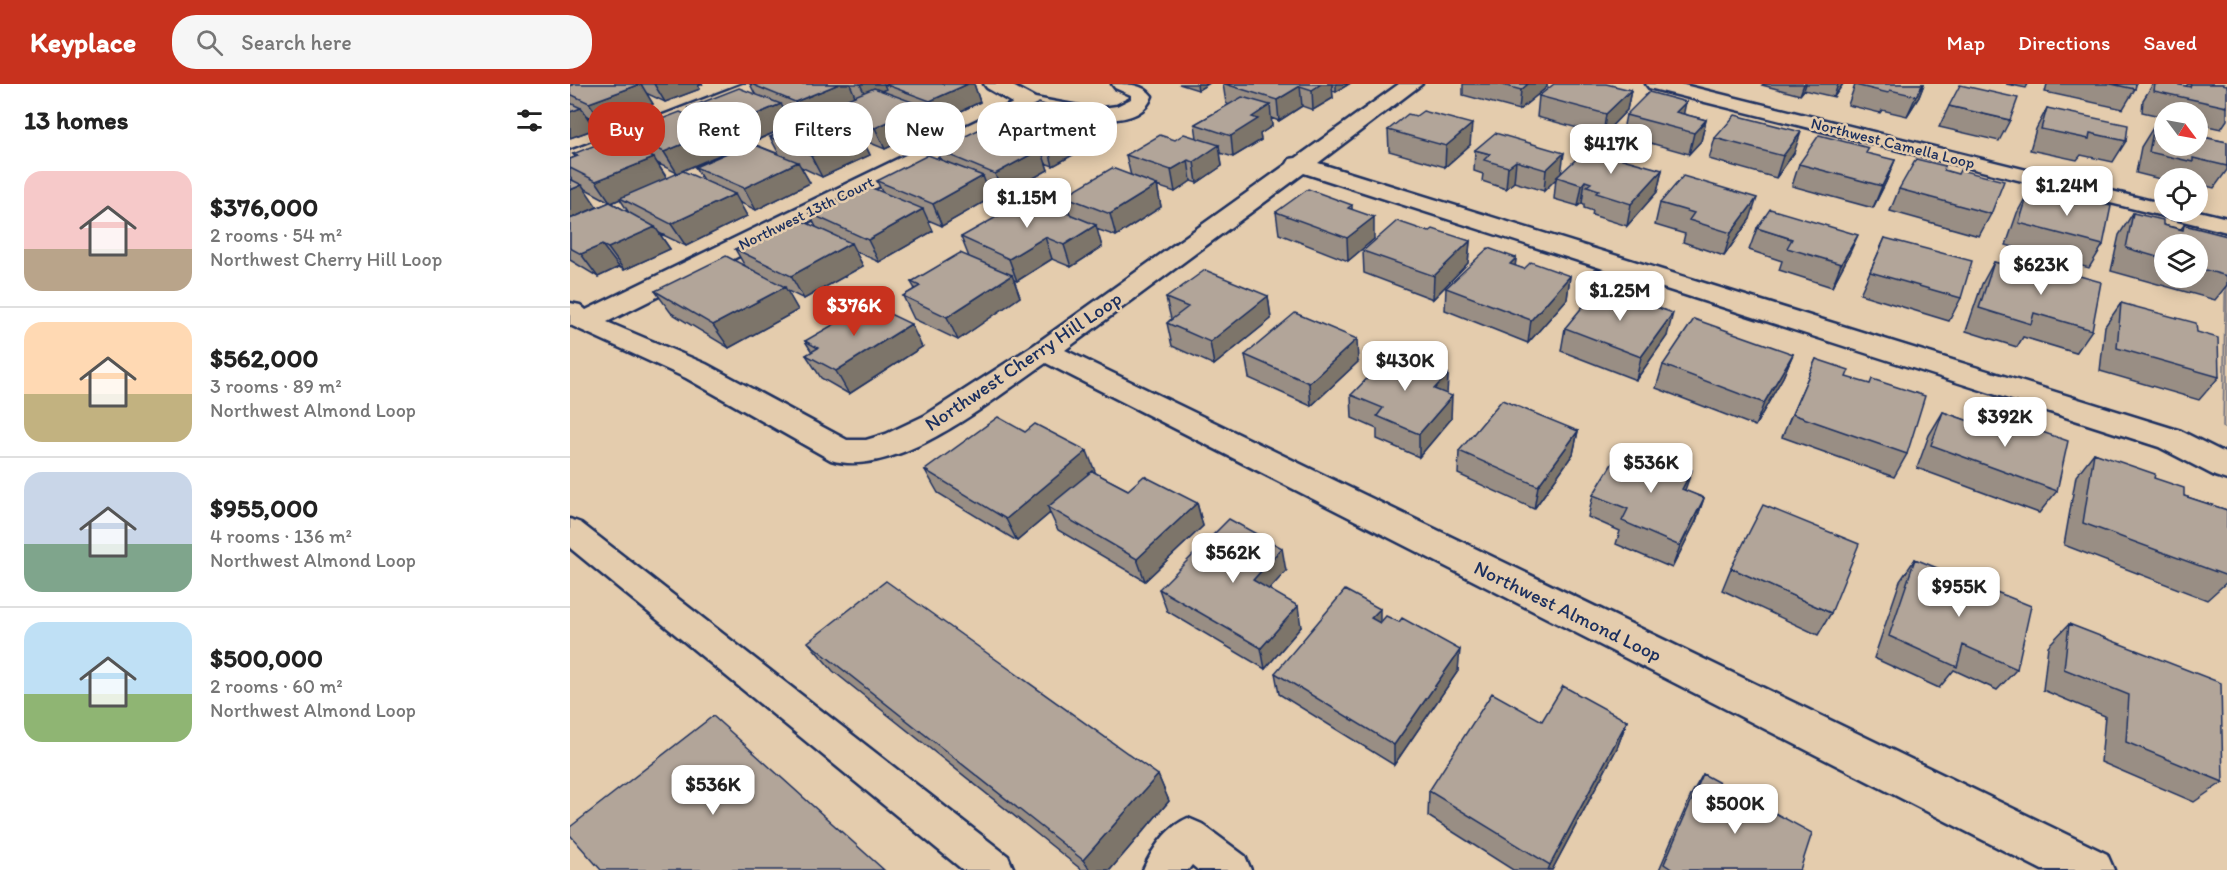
<!DOCTYPE html>
<meta charset="utf-8">
<style>
:root{--surface:#fff;--page:#f6f6f6;--text:#222;--muted:#767676;--line:#e0e0e0;--accent:#c8321e}
body{margin:0;font-family:Itim,sans-serif;background:var(--page);color:var(--text);height:100vh;display:flex;flex-direction:column;font-size:22px;white-space:nowrap}
*{box-sizing:border-box;margin:0}
p{font-size:20px;color:var(--muted)}
.icon{flex:none;width:33px;height:33px;fill:none;stroke:currentColor;stroke-width:2;stroke-linecap:round;stroke-linejoin:round}
.map{position:relative;flex:1;overflow:hidden}
.sheet{display:flex;flex-direction:column;background:var(--surface);width:570px}
.sheet>*{flex:none}
.top-card{position:absolute;left:18px;top:18px;width:570px;height:54px;display:flex;gap:12px}
.needle{width:39px;rotate:122deg}
.buttons{position:absolute;left:1584px;top:18px;display:grid;gap:12px}
.buttons a{display:grid;place-items:center;width:54px;height:54px;border-radius:50%;background:var(--surface);box-shadow:0 3px 15px #0003;font-size:30px}
.price{position:absolute;translate:-50% -51px;padding:0 14px;border-radius:12px;background:#fff;color:#222;font-size:20px;line-height:39px;filter:drop-shadow(0 2px 3px #0008)}
.price::after{content:'';position:absolute;left:50%;top:36px;width:18px;height:14px;margin-left:-9px;background:inherit;clip-path:polygon(0 0,100% 0,50% 100%)}
.price.on{background:var(--accent);color:#fff}
ul{padding:0;list-style:none}
li{display:flex;align-items:center;gap:18px;height:150px;padding:0 24px}
li+li{border-top:2px solid var(--line)}
li span{display:grid;place-items:center;flex:none;width:168px;height:120px;border-radius:18px;color:#555}
li>.icon{margin-inline-start:auto}
span .icon{width:72px;height:72px;fill:#fffc;stroke-width:1}
li b{font-size:26px}
h2{display:flex;justify-content:space-between;align-items:center;height:72px;padding:0 24px;font-size:26px}
.tag{padding:0 21px;border-radius:24px;background:var(--surface);box-shadow:0 3px 15px #0003;font-size:21px;line-height:54px}
.tag.on{background:var(--accent);color:#fff}
header{display:flex;align-items:center;gap:36px;box-sizing:border-box;height:84px;padding:0 30px;background:var(--accent);color:#fff}
header strong{font-size:28px}
nav{display:flex;gap:33px;margin-inline-start:auto;font-size:21px}
.search{width:420px;height:54px;background:var(--page);display:flex;align-items:center;gap:15px;box-sizing:border-box;padding:0 21px;border-radius:24px;color:var(--muted);font-size:22px}
main{display:flex;flex:1;min-height:0}
.map>svg:first-child{display:block}
.green{fill:#c7b5a1;stroke:#717280;stroke-width:1.5}
.lines{fill:none;stroke-linecap:round;stroke-linejoin:round}
.service-casing{stroke:#1b2f5e;stroke-width:5}
.minor-casing{stroke:#1b2f5e;stroke-width:5}
.service{fill:#e4ccad;fill-rule:evenodd}
.minor{fill:#e4ccad;fill-rule:evenodd}
.wall{fill:#998e84;stroke:#1b2f5e;stroke-width:1.5;fill-rule:evenodd}
.shaded-wall{fill:#7d746b;stroke:#1b2f5e;stroke-width:1.5}
.building{fill:#b2a599;stroke:#1b2f5e;stroke-width:1.5}
.labels{text-anchor:middle;dominant-baseline:central;stroke-width:5;stroke-linejoin:round;paint-order:stroke}
.far-street-label{font-size:16px;fill:#1b2f5e;stroke:#e4ccad}
.street-label{font-size:20px;fill:#1b2f5e;stroke:#e4ccad}
</style>
<header>
<strong>Keyplace</strong>
<div class="search"><svg class="icon" aria-label="search" viewBox="0 0 24 24"><circle cx="10" cy="10" r="6"/><path d="M15 15l6 6"/></svg>Search here</div>
<nav><a>Map</a><a>Directions</a><a>Saved</a></nav>
</header>
<main>
<section class="sheet">
<h2>13 homes<svg class="icon" aria-label="filters" viewBox="0 0 24 24"><path d="M4 7h16M4 17h16"/><circle cx="9" cy="7" r="2"/><circle cx="15" cy="17" r="2"/></svg></h2>
<ul>
<li><span style="background:linear-gradient(#f6c9c9 65%,#b9a48a 0)"><svg class="icon" aria-label="home" viewBox="0 0 24 24"><path d="M3 11l9-7 9 7M6 9v11h12V9"/></svg></span><div><b>$376,000</b><p>2 rooms · 54 m²</p><p>Northwest Cherry Hill Loop</p></div></li>
<li><span style="background:linear-gradient(#ffd9b3 60%,#c2b280 0)"><svg class="icon" aria-label="home" viewBox="0 0 24 24"><path d="M3 11l9-7 9 7M6 9v11h12V9"/></svg></span><div><b>$562,000</b><p>3 rooms · 89 m²</p><p>Northwest Almond Loop</p></div></li>
<li><span style="background:linear-gradient(#c9d6e8 60%,#7fa58c 0)"><svg class="icon" aria-label="home" viewBox="0 0 24 24"><path d="M3 11l9-7 9 7M6 9v11h12V9"/></svg></span><div><b>$955,000</b><p>4 rooms · 136 m²</p><p>Northwest Almond Loop</p></div></li>
<li><span style="background:linear-gradient(#bfe0f5 60%,#8fb573 0)"><svg class="icon" aria-label="home" viewBox="0 0 24 24"><path d="M3 11l9-7 9 7M6 9v11h12V9"/></svg></span><div><b>$500,000</b><p>2 rooms · 60 m²</p><p>Northwest Almond Loop</p></div></li>
</ul>
</section>
<div class="map">
<svg width="1657" height="786" viewBox="0 0 1657 786">
<rect width="100%" height="100%" fill="#e4ccad"/>
<filter id="ink" filterUnits="userSpaceOnUse"><feTurbulence type="fractalNoise" baseFrequency=".0167" numOctaves="2"/><feDisplacementMap in="SourceGraphic" scale="12" xChannelSelector="R" yChannelSelector="G"/><feConvolveMatrix kernelMatrix="1 2 1 2 8 2 1 2 1" color-interpolation-filters="sRGB"/></filter>
<g filter="url(#ink)">
<path class="green" d="M1656,160L1657,161V345L1653,343Z"/>
<g class="lines">
<g class="service-casing">
<path id="service" d="M0,435L11,439L438,772L444,786H393L0,464Z
M618,734L632,740L675,772L681,786H628L622,781L618,786H573C582,765 597,743 618,734Z"/>
</g>
<g class="minor-casing">
<path id="minor" d="M173,0H201L198,4L0,82V67Z
M414,0H439L465,14L525,25L547,22L561,15V11L545,4L542,0C559,0 573,0 582,12C569,52 491,31 462,26L37,238L136,280L277,356H296L316,350L354,332L464,261L717,80L720,75L726,74L829,0H852L748,79L1611,347L1657,370V396L1645,392L1589,363L734,89L495,266L1537,770L1544,786H1472L476,279C423,315 327,396 261,376L116,294L0,241V219L10,221L16,226L443,19L417,4Z
M1076,0H1110L1594,120V128L1628,127L1657,134V148L1079,4Z"/>
</g>
<use href="#service" class="service"/>
<use href="#minor" class="minor"/>
</g>
<path class="wall" d="M1,0H133L128,2L130,5L95,18L76,9L83,20L33,39L17,32L25,45L0,54Z
M180,0H404L410,18L368,38L358,34L361,43L315,65L293,56L300,71L252,93L231,83L240,99L186,126L169,118L177,132L116,162L89,149L100,165L54,186L49,183L28,193L0,176V135L40,118L14,104L4,98L0,92V75L5,73L3,70L66,65L55,49L124,35L118,24L185,10ZM258,29L262,38L250,32ZM217,31L234,38L200,53L209,70L181,59L222,41ZM154,55L172,62L125,83L133,96L97,94L87,79L107,89L161,66ZM50,115L59,129L42,119Z
M609,0H638L628,6Z
M653,0H779L766,8L762,7L763,14L743,26L732,22L709,37L701,34L702,42L690,50L691,56L663,73L650,69L652,82L627,99L621,97L605,108L587,102L591,123L546,152L526,145L532,163L501,183L482,175L447,197L444,196L450,213L388,256L344,235L333,212L345,205L341,198L399,173L391,153L500,130L494,112L561,92L556,71L605,56L627,54L625,40L659,21L656,19Z
M893,0H977V3L949,26L893,11Z
M1193,0H1273L1264,13L1234,6L1230,11L1192,1Z
M1354,0L1349,13L1337,32L1312,26L1310,29L1278,21L1285,1Z
M1436,0H1458L1456,4Z
M1477,0H1566L1565,5L1553,25L1475,8Z
M1583,0H1605L1616,2L1618,0H1652L1657,1V36L1651,45L1628,40V28H1594V33L1572,28L1573,16Z
M1061,6L1057,26L1033,51L967,33L969,12Z
M1379,22L1440,36L1429,57L1369,43Z
M1477,24L1556,57L1543,78L1511,71L1507,76L1460,66L1466,45Z
M1113,30L1136,36L1131,57L1119,70L1052,51L1056,31Z
M521,37L526,58L483,82L475,79L478,86L433,111L418,105L421,114L372,142L358,136L363,147L309,178L285,167L293,182L234,215L216,206L228,226L159,264L101,229L85,207L175,182L165,165L246,143L239,129L312,108L307,97L371,76L367,66L427,48L424,41Z
M1584,42L1657,58V86L1644,104L1628,100V94H1594V96L1566,89L1571,63Z
M818,46L900,61L875,83L819,67Z
M1145,54L1224,69L1206,94L1139,75Z
M905,66L991,89L1092,86L1087,108L1057,142L1022,131L1023,127L1014,124V120L1012,119L1008,122L984,115L986,94L974,107L944,98L936,105L912,97L913,90L904,87Z
M1325,76L1316,98L1303,124L1222,102L1229,80Z
M1374,86L1421,130L1409,152L1320,127L1329,105Z
M1459,107L1505,119L1508,114L1533,161L1519,184L1436,161L1447,129Z
M1090,119L1180,135L1154,172L1113,158L1115,150L1085,141Z
M782,121V125L804,155L778,177L709,150L706,128Z
M1563,129L1593,141L1611,145L1614,141L1657,152V201L1645,216L1541,187L1549,151ZM1594,160H1628V194H1594Z
M1187,144L1278,173L1262,203L1209,186L1212,177L1179,166Z
M859,148L900,157L898,179L863,215L794,189L793,167Z
M1315,154L1391,214L1379,237L1290,210Z
M946,174L945,182L954,185L1000,192L997,215L958,259L875,226L876,204Z
M1424,178L1487,195L1492,187L1522,246L1506,269L1453,253L1447,263L1396,247L1412,200Z
M698,212L701,235L644,281L602,262L597,239L601,235L596,214Z
M1551,219L1627,248L1649,293L1629,316L1530,287L1535,242Z
M995,244L1097,252L1066,296L991,267Z
M235,257L352,263L279,310L251,294L236,271L242,268Z
M1223,270L1213,293L1185,342L1086,304L1093,281Z
M675,271L788,278L741,322L679,294Z
M1246,275L1276,293L1337,370L1324,393L1212,353Z
M878,290L877,310L881,335L849,373L807,355V345L782,334L781,311Z
M1373,328L1421,345L1429,333L1487,407L1469,429L1347,384L1359,351Z
M1008,347L1003,370L964,425L888,390L889,367Z
M1524,369L1584,394L1614,412L1657,426V498L1637,516L1494,461L1506,392Z
M355,386L525,389L558,406L627,419L633,442L575,497L488,446L480,429L447,457L368,409Z
M1115,407L1134,414L1126,437L1102,484L1046,460L1050,447L1018,433L1023,411Z
M1345,475L1447,585L1427,606L1384,586L1369,604L1304,574L1330,497Z
M1161,484L1261,529L1248,551L1152,506Z
M716,487L699,505L731,543L695,585L597,527L589,505Z
M829,538L888,587L824,681L709,610L705,589L810,539Z
M1499,540L1653,698L1624,718L1531,678L1535,632L1473,606L1478,562Z
M238,558L588,691L599,717L540,786H512L263,587Z
M972,637H1057L1047,664L982,786H943L858,732L859,707Z
M1133,690L1230,786H1089L1122,709Z"/>
<path class="shaded-wall" d="M71,0L83,20L33,39L19,19Z
M84,0H133L128,2L130,5L95,18Z
M269,0H280L287,17L256,24L258,29L235,39L225,18Z
M290,0H326H314L316,5L296,13Z
M398,0H404L410,18L368,38L360,17Z
M627,0H638L628,6Z
M751,0H762L763,14L743,26L742,6Z
M766,0H779L766,8Z
M958,0H977V3L949,26L951,6Z
M1234,0H1236L1234,6L1230,11Z
M1268,0H1273L1264,13Z
M1353,0H1354L1349,13L1337,32L1346,12Z
M730,2L732,22L709,37L707,16Z
M1061,6L1057,26L1033,51L1036,30Z
M1116,18L1112,38L1106,28Z
M211,20L222,41L172,62L161,41Z
M700,21L702,42L690,50L691,56L663,73L661,52L682,33Z
M353,22L361,43L315,65L305,44Z
M11,24L25,45L0,54V28Z
M1136,36L1131,57L1119,70L1124,49Z
M521,37L526,58L483,82L477,60Z
M902,40L900,61L875,83L876,62Z
M149,45L161,66L107,89L94,68Z
M1231,48L1224,69L1206,94L1213,72Z
M290,50L300,71L252,93L241,72Z
M649,61L652,82L627,99L624,78Z
M471,65L478,86L433,111L425,90Z
M994,69L991,90L987,93L986,95L974,107L976,86Z
M84,74L97,95L41,119L26,97Z
M618,76L621,97L605,108L601,86Z
M1325,76L1316,98L1303,124L1312,102Z
M946,77L944,98L936,105L938,83Z
M228,78L240,99L186,126L174,104Z
M1092,86L1087,108L1057,142L1061,120Z
M413,92L421,114L372,142L363,120Z
M1015,97L1012,119L1008,122L1012,101Z
M12,101L27,123L0,135V106Z
M587,101L591,123L546,152L540,130Z
M165,110L177,132L116,162L101,140Z
M1187,114L1180,135L1154,172L1161,149Z
M353,125L363,147L309,178L298,156Z
M804,133V155L778,177L777,154Z
M526,141L532,163L501,183L494,161Z
M85,143L100,165L54,186L38,164Z
M1288,151L1278,173L1262,203L1271,180Z
M475,153L482,175L447,197L439,175Z
M900,157L898,179L863,215L864,192Z
M281,159L293,182L234,215L221,192Z
M32,161L49,183L28,193L11,170Z
M946,174L944,196L940,180Z
M442,191L450,213L388,256L377,233Z
M1000,192L997,215L958,259L961,236Z
M215,203L228,226L159,264L143,241Z
M698,212L701,235L644,281L640,258Z
M1103,229L1097,252L1066,296L1071,273Z
M341,240L352,263L279,310L266,287Z
M787,255L788,278L741,322L739,299Z
M1223,270L1213,293L1185,342L1194,319Z
M878,290L877,313L864,305Z
M882,312L881,335L849,373V350Z
M1008,347L1003,370L964,425L968,402Z
M517,367L526,390L478,423L480,429L447,457L436,435Z
M1122,386L1114,409L1112,405Z
M1134,414L1126,437L1102,484L1110,462Z
M627,419L633,442L575,497L567,475Z
M712,464L716,487L687,519L683,496Z
M728,522L731,543L695,585L691,564Z
M810,525V547L801,534Z
M890,566L888,587L824,681V661Z
M1057,637L1047,664L982,786H978L980,781Z
M588,691L599,717L540,786H520L513,776Z"/>
<path class="building" d="M4,0H71L19,19L0,10V2Z
M181,0H269L225,18Z
M314,0H398L360,17Z
M655,0H751L742,6L730,2L707,16Z
M929,0H958L951,6Z
M984,0H1036L1061,6L1036,30L969,12Z
M1286,0H1353L1346,12L1320,6L1318,9L1285,1Z
M1541,0H1566L1565,5Z
M1585,0H1605L1620,3L1621,0H1652L1657,1V23L1584,7Z
M1390,1L1448,14L1440,36L1379,22Z
M169,4L211,20L161,41L118,24Z
M304,4L353,22L305,44L256,24Z
M1079,8L1116,18L1106,28L1136,36L1124,49L1056,31Z
M672,13L700,21L682,33L688,35L661,52L625,40Z
M0,19L11,24L0,28Z
M469,19L521,37L477,60L424,41Z
M1477,24L1558,41L1556,57L1520,49L1519,55L1471,45Z
M853,27L902,40L876,62L818,46L838,30L846,32Z
M110,28L149,45L94,68L55,49Z
M1165,31L1231,48L1213,72L1145,54Z
M249,32L290,50L241,72L200,53Z
M1584,42L1594,44V62H1628V52L1657,58V82L1623,74V78L1579,68Z
M414,43L471,65L425,90L367,66Z
M925,49L994,69L976,86L946,77L938,83L914,76L920,70L905,66Z
M614,50L649,61L624,78L618,76L601,86L556,71L590,51L605,56Z
M1249,51L1299,64L1296,69L1325,76L1312,102L1229,80Z
M43,54L84,74L26,97L0,84V75L8,72L3,70Z
M180,59L228,78L174,104L125,83Z
M1017,65L1092,86L1061,120L1026,109L1029,106L1017,102L1021,99L1015,97L1012,101L987,93Z
M358,71L413,92L363,120L307,97Z
M1346,75L1375,82L1374,86L1388,90L1390,86L1434,97L1421,130L1329,105Z
M542,84L587,101L540,130L494,112Z
M113,87L165,110L101,140L50,114Z
M1113,92L1187,114L1161,149L1119,136L1124,129L1090,119Z
M0,95L12,101L0,106Z
M295,101L353,125L298,156L239,129Z
M738,105L782,121L778,124L804,133L777,154L706,128Z
M1459,107L1507,120L1508,114L1541,122L1533,161L1449,139Z
M460,114L526,141L494,161L475,153L439,175L391,153Z
M40,118L85,143L38,164L32,161L11,170L0,164V135Z
M1200,125L1288,151L1271,180L1217,164L1222,155L1187,144Z
M1563,129L1593,136V141L1613,146L1614,141L1657,152V192L1628,184V160H1594V175L1556,164Z
M226,134L281,159L221,192L165,165Z
M827,137L859,148L863,145L900,157L864,192L793,167Z
M1315,154L1402,177L1391,214L1300,188Z
M918,164L946,174L940,180L954,185L961,178L1000,192L961,236L876,204Z
M390,169L442,191L377,233L333,212L350,202L341,198Z
M156,172L215,203L143,241L85,207Z
M1424,178L1490,196L1492,187L1531,198L1522,246L1464,229L1461,240L1409,224Z
M635,186L698,212L640,258L597,239L618,223L596,214Z
M1029,203L1103,229L1071,273L995,244Z
M1551,219L1626,239L1627,248L1648,254L1649,293L1547,264Z
M299,220L341,240L266,287L236,271L248,264L235,257Z
M725,229L787,255L739,299L675,271Z
M1124,235L1223,270L1194,319L1093,281Z
M823,268L878,290L864,305L882,312L849,350L807,332L813,324L781,311Z
M1246,275L1279,286L1276,293L1300,300L1302,295L1355,312L1337,370L1222,330Z
M932,316L1008,347L968,402L889,367Z
M1373,328L1425,346L1429,333L1498,357L1487,407L1361,361Z
M428,333L455,348L465,340L517,367L436,435L355,386Z
M1054,360L1122,386L1112,405L1134,414L1110,462L1052,437L1058,425L1023,411Z
M1524,369L1585,390L1584,394L1614,404V412L1657,426V492L1513,439Z
M522,387L558,406L574,392L627,419L567,475L478,423Z
M1193,421L1289,460L1261,529L1161,484Z
M659,435L712,464L683,496L728,522L691,564L589,505Z
M1345,475L1461,522L1447,585L1393,561L1387,583L1319,552Z
M316,497L588,691L513,776L238,558Z
M775,506L810,525L801,534L810,539L816,532L829,538L832,534L890,566L824,661L705,589Z
M1499,540L1651,599L1653,698L1556,658L1559,611L1494,585Z
M993,602L1057,637L980,781L859,707L922,609L972,637Z
M143,632L314,786H31L0,751V743Z
M1133,690L1242,749L1230,786H1103L1094,780Z"/>
</g>
<g class="labels">
<g class="far-street-label">
<text transform="translate(1323 59) rotate(14)">Northwest Camella Loop</text>
<text transform="translate(236 129) rotate(-26)">Northwest 13th Court</text>
</g>
<g class="street-label">
<text transform="translate(453 277) rotate(-34)">Northwest Cherry Hill Loop</text>
<text transform="translate(998 527) rotate(26)">Northwest Almond Loop</text>
</g>
</g>
</svg>
<div class="buttons">
<a><svg class="needle" viewBox="-14 -14 28 28"><path d="M0-13l5 13h-10z" fill="#e53935"/><path d="M0 13l5-13h-10z" fill="#767676"/></svg></a>
<a><svg class="icon" aria-label="locate" viewBox="0 0 24 24"><circle cx="12" cy="12" r="6"/><path d="M12 2v4M12 18v4M2 12h4M18 12h4"/></svg></a>
<a><svg class="icon" aria-label="layers" viewBox="0 0 24 24"><path d="M12 4l9 5-9 5-9-5zM3 14l9 5 9-5"/></svg></a>
</div>
<b class="price" style="left:1041px;top:91px">$417K</b>
<b class="price" style="left:1497px;top:133px">$1.24M</b>
<b class="price" style="left:457px;top:145px">$1.15M</b>
<b class="price" style="left:1471px;top:212px">$623K</b>
<b class="price" style="left:1050px;top:238px">$1.25M</b>
<b class="price on" style="left:284px;top:253px">$376K</b>
<b class="price" style="left:835px;top:308px">$430K</b>
<b class="price" style="left:1435px;top:364px">$392K</b>
<b class="price" style="left:1081px;top:410px">$536K</b>
<b class="price" style="left:663px;top:500px">$562K</b>
<b class="price" style="left:1389px;top:534px">$955K</b>
<b class="price" style="left:143px;top:732px">$536K</b>
<b class="price" style="left:1165px;top:751px">$500K</b>
<div class="top-card">
<a class="tag on">Buy</a>
<a class="tag">Rent</a>
<a class="tag">Filters</a>
<a class="tag">New</a>
<a class="tag">Apartment</a>
</div>
</div>
</main>
